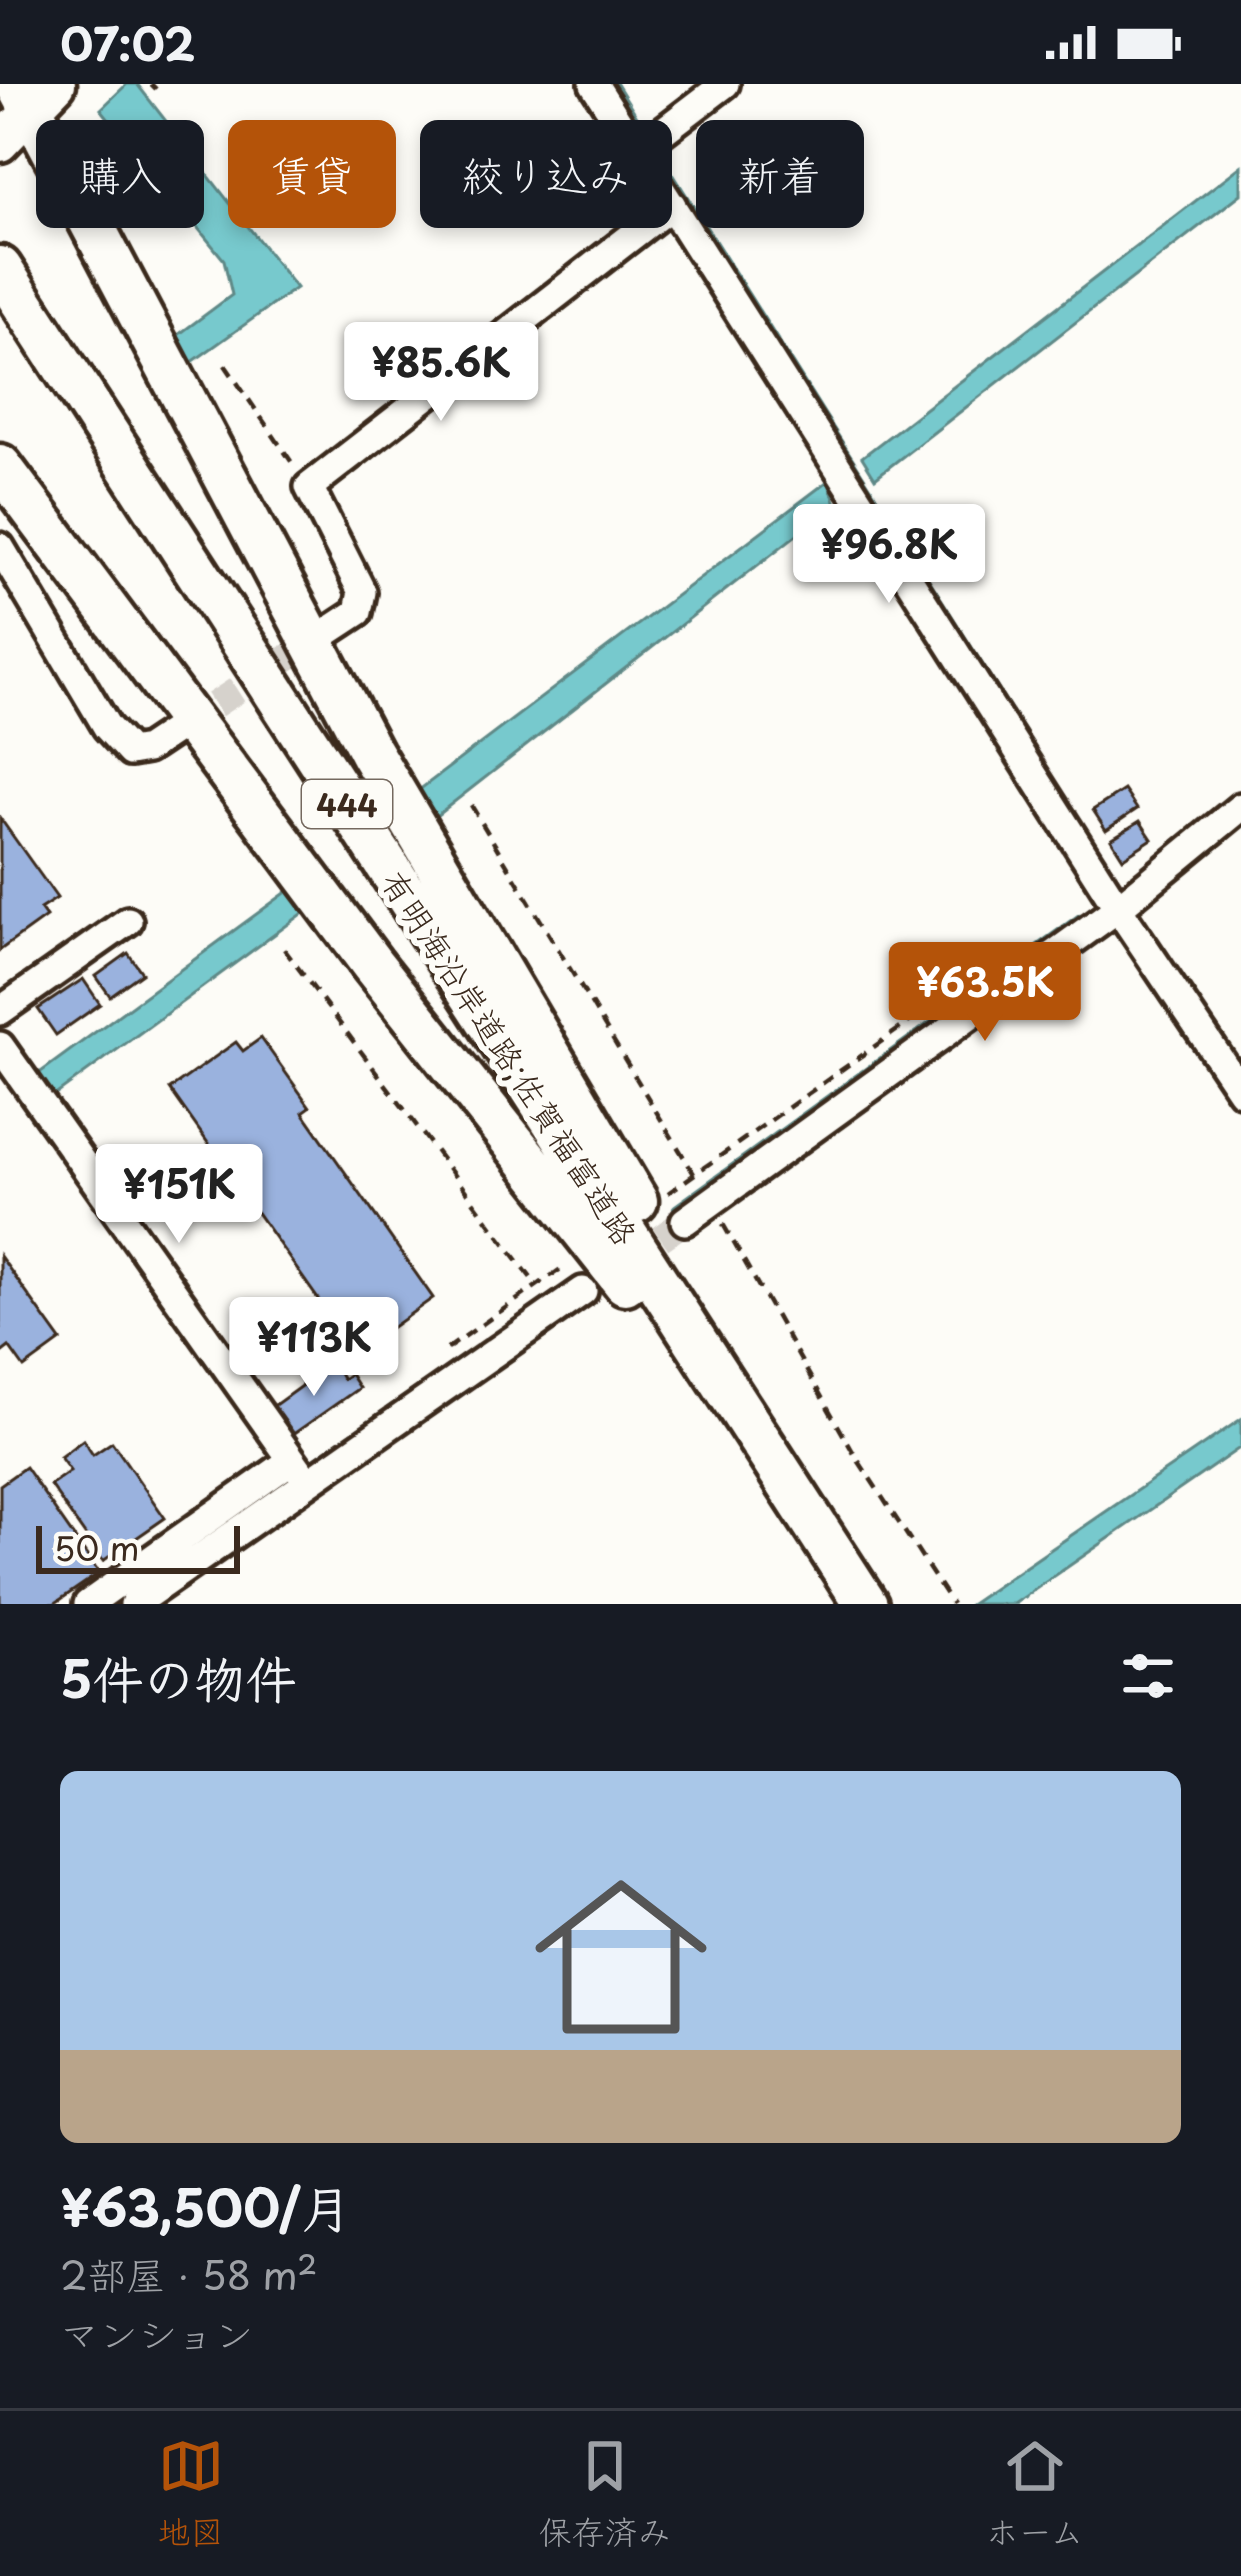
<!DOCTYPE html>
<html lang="ja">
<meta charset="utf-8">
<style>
:root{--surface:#171b24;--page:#242831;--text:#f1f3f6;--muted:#9ea1a6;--line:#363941;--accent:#b45309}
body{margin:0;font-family:"Playpen Sans","Klee One",sans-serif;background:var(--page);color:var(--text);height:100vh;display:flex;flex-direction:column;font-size:45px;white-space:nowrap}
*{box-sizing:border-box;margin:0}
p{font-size:39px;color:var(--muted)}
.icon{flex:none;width:66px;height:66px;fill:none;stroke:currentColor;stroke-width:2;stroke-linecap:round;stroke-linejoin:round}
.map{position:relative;height:1520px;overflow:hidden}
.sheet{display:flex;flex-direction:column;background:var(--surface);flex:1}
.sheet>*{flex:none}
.guide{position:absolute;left:36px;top:36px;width:1170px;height:108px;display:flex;gap:24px}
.scale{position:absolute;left:36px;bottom:30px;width:204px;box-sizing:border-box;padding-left:12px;border:6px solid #3b2a1e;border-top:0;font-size:33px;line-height:42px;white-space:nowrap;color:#3b2a1e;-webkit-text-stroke:9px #fdfcf7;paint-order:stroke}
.price{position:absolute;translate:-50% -102px;padding:0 27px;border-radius:12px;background:#fff;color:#222;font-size:39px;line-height:78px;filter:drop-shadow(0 3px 6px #0008)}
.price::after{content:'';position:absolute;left:50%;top:72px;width:36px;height:27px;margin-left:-18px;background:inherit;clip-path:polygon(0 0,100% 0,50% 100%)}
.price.on{background:var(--accent);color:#fff}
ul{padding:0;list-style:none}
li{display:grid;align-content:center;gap:24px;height:636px;padding:0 60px}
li+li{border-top:3px solid var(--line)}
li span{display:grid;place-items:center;height:372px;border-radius:18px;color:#555}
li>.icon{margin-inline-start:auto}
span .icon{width:216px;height:216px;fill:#fffc;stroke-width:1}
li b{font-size:51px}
h2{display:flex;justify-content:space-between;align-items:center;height:144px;padding:0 60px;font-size:51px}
.pill{padding:0 42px;border-radius:18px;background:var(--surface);box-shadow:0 6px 18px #0003;font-size:42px;line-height:108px}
.pill.on{background:var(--accent);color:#fff}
.status{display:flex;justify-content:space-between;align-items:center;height:84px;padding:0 60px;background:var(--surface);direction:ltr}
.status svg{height:33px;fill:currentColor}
.tab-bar{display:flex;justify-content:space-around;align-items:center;height:168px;border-top:3px solid var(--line);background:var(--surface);font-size:33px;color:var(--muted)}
.tab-bar a{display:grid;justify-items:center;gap:6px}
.tab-bar .on{color:var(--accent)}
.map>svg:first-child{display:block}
.water{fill:#77c9cd;stroke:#5f8987;stroke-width:3}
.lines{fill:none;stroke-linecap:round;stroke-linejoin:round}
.stream{stroke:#5f8987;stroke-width:8}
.building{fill:#9ab2de;stroke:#3b2a1e;stroke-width:3}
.minor-tunnel{stroke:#d6d2cc;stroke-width:27;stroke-dasharray:27 14;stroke-linecap:butt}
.minor-casing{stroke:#3b2a1e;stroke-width:36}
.major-casing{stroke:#3b2a1e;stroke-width:45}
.highway-casing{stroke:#3b2a1e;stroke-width:51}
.path{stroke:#3b2a1e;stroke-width:4.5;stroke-dasharray:12 9;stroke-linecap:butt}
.minor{stroke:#fdfcf7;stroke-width:27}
.major{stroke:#fdfcf7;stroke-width:36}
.highway{stroke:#fdfcf7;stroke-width:42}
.labels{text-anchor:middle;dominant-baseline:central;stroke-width:12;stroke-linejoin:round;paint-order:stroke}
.shield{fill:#fdfcf7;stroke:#75695f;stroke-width:3}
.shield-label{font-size:30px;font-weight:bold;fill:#3b2a1e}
.street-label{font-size:33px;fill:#3b2a1e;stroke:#fdfcf7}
</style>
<div class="status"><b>07:02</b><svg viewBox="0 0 49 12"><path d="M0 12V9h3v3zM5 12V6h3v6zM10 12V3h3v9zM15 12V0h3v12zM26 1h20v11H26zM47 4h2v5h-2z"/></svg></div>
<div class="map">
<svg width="1241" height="1520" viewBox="0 0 1241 1520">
<rect width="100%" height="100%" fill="#fdfcf7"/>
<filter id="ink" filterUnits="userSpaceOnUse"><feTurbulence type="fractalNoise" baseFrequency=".00833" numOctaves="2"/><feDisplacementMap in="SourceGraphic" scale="24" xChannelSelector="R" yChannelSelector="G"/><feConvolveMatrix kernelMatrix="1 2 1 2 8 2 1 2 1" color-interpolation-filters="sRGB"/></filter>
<g filter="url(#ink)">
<path class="water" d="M127,0H137L296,204L188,281L174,254L232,211L224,176L101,25Z
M1241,82V110L875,394L862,373Z
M828,397L836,420L436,732L419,706Z
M292,804L309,825L54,1012L38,990Z
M1241,1335V1363L1014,1520H971Z"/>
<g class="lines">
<path class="stream" d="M614,0L639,40
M658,71L1023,649
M676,1124L1080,833
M312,1379L429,1298"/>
</g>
<path class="building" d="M1124,706L1137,725L1106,746L1093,726Z
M0,734L57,814L40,825L46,833L0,866Z
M1140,737L1152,755L1123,774L1111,755Z
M128,869L142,889L110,912L96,892Z
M83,895L100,920L56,951L38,925Z
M261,954L310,1023L303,1028L433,1214L356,1269L170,1005L236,958L243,967Z
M0,1172L61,1257L24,1284L9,1263L0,1270Z
M333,1279L343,1295L350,1290L359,1304L292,1351L272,1323Z
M83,1356L93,1371L112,1358L165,1434L103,1477L50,1401L70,1387L60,1373Z
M25,1383L99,1489L54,1520H0V1401Z"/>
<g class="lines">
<path class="minor-tunnel" d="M180,643L323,551
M627,1178L685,1137"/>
<g class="minor-casing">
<path id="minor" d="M594,0L1118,824L1241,1007
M637,67L725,0
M0,463L107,643L130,668L147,665L177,645
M323,551L358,528L362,508L309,403L672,121
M0,927L128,837
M0,962L307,1397
M685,1137L1118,824L1241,723
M88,1520L292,1376
M134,1520L583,1207"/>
</g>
<g class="major-casing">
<path id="major" d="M0,59L57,0"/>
</g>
<g class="highway-casing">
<path id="highway" d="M18,0L371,669L636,1117
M0,184L866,1520
M0,382L372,880L625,1199"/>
</g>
<path class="path" d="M151,0L156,5
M225,281L295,383
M471,721L694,1090
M284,865L537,1202
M668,1109L937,918
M723,1140L856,1373L952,1520
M447,1265L565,1182"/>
<use href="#minor" class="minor"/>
<use href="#major" class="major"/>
<use href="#highway" class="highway"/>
</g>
</g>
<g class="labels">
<rect class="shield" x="302" y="696" width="90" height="48" rx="9"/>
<g class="shield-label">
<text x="347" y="720">444</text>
</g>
<g class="street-label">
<text transform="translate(511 973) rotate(57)">有明海沿岸道路;佐賀福富道路</text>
</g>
</g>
</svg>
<div class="scale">50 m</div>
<b class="price" style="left:441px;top:340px">¥85.6K</b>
<b class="price" style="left:889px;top:522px">¥96.8K</b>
<b class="price on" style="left:985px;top:960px">¥63.5K</b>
<b class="price" style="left:179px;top:1162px">¥151K</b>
<b class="price" style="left:314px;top:1315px">¥113K</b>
<div class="guide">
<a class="pill">購入</a>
<a class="pill on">賃貸</a>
<a class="pill">絞り込み</a>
<a class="pill">新着</a>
</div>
</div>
<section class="sheet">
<h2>5件の物件<svg class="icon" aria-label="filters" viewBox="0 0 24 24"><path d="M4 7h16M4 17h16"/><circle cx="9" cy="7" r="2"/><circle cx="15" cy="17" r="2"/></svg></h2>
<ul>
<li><span style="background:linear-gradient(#a9c7e8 75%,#b9a48a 0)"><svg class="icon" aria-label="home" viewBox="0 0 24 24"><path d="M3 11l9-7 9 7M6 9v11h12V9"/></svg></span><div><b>¥63,500/月</b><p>2部屋 · 58 m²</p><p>マンション</p></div></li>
</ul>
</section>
<nav class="tab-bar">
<a class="on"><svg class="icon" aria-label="map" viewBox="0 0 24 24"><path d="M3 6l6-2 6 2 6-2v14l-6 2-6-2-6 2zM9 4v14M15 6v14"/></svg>地図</a>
<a><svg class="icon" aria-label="saved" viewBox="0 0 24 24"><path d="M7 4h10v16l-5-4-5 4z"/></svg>保存済み</a>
<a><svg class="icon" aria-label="home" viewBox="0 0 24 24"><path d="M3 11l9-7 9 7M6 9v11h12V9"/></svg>ホーム</a>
</nav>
